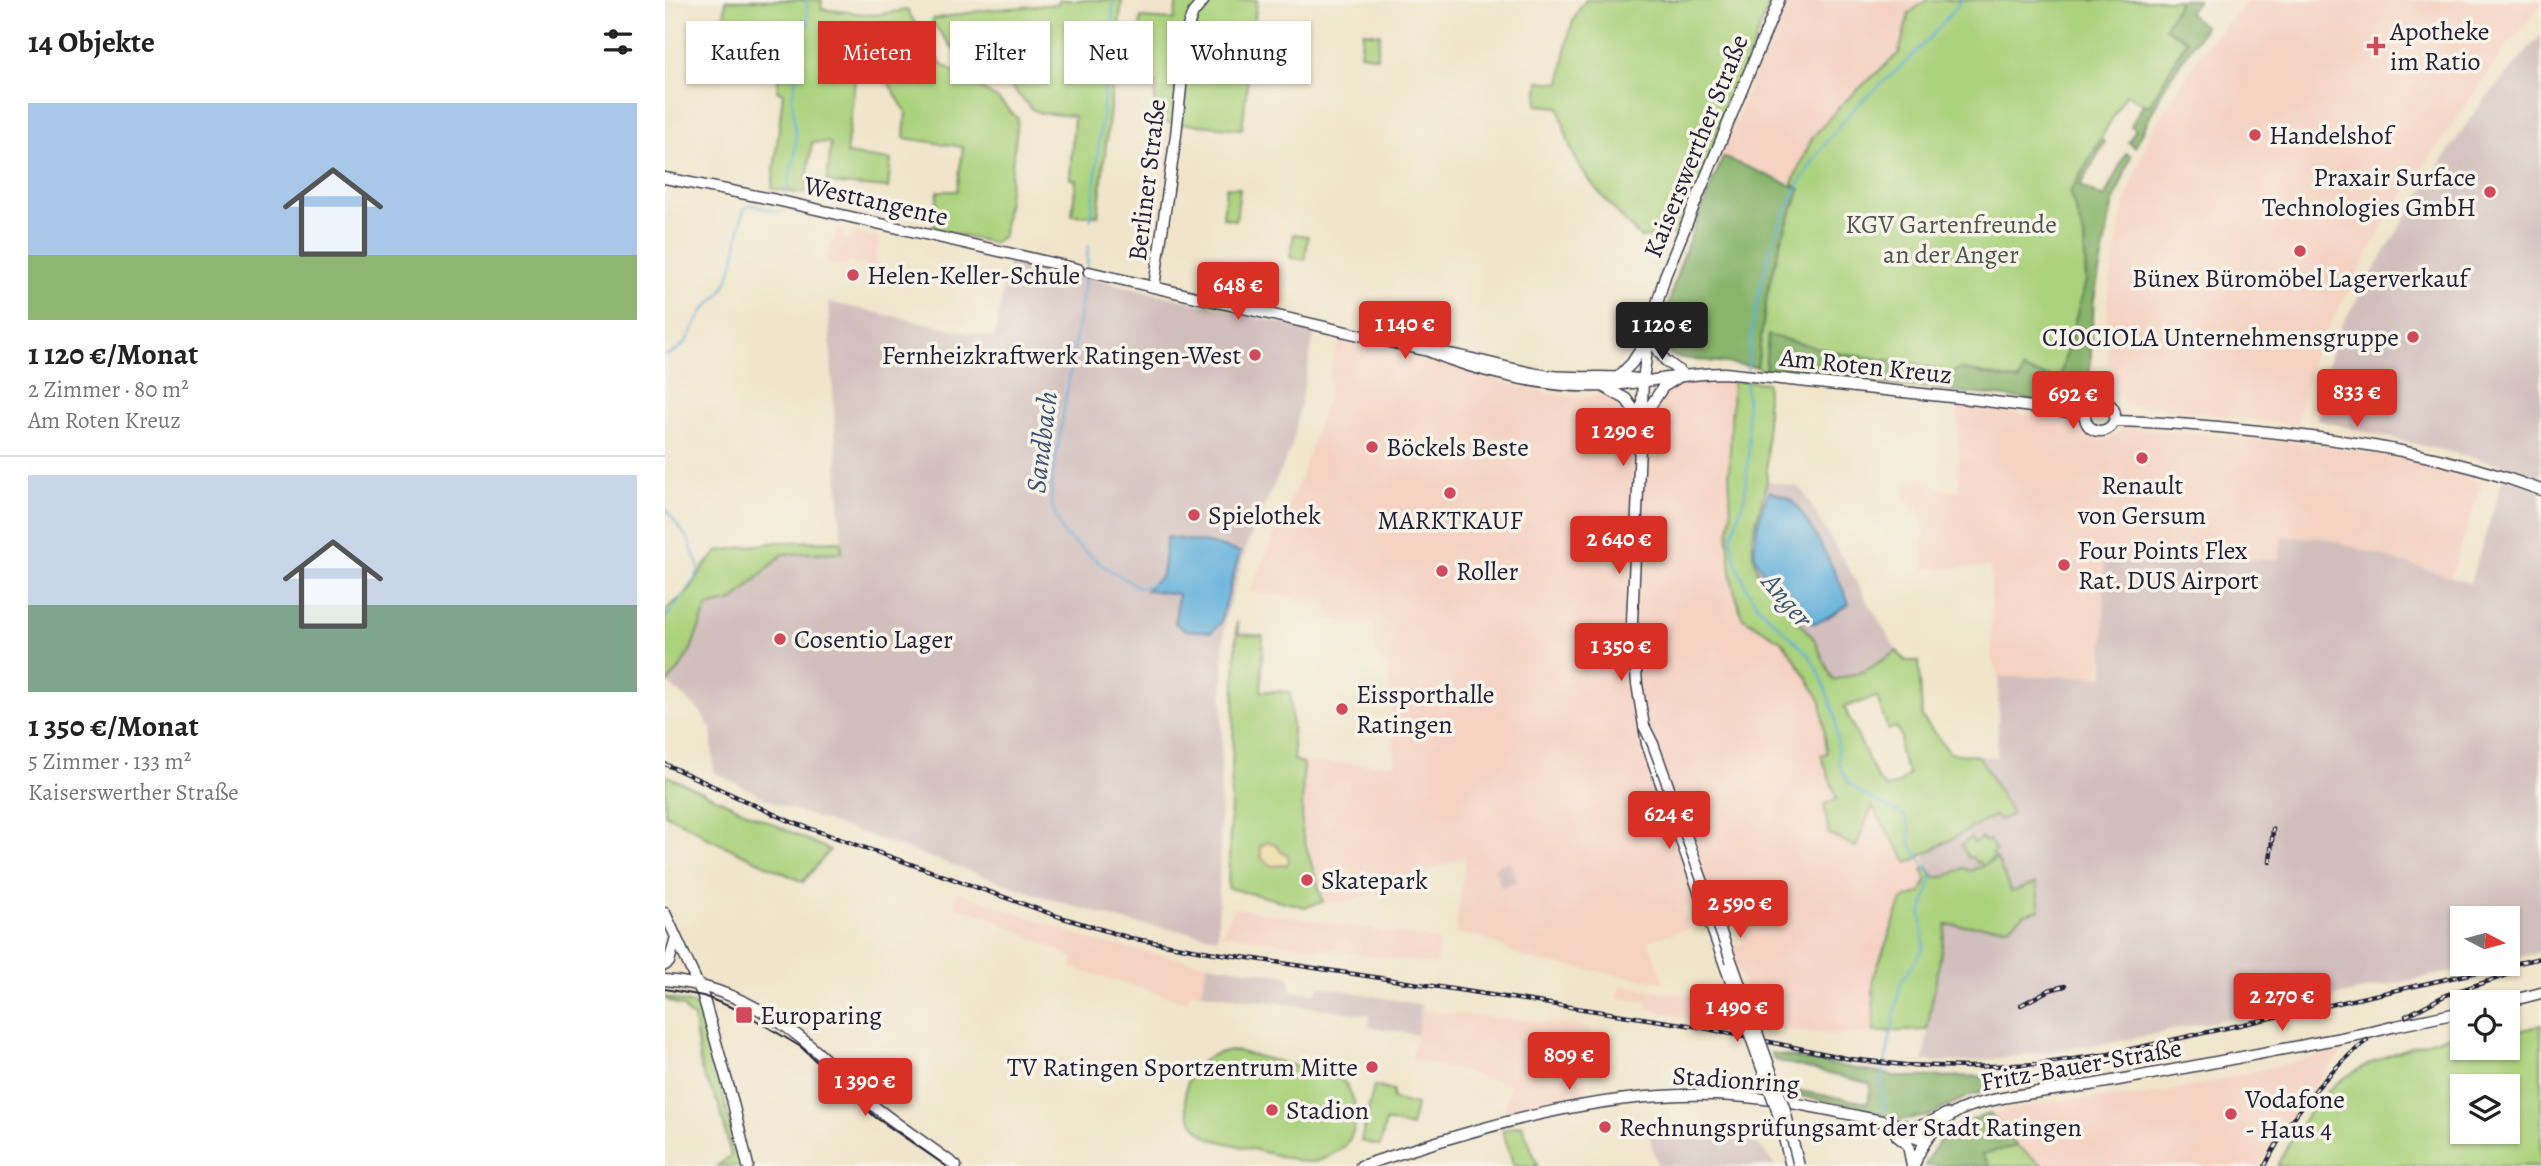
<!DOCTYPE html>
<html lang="de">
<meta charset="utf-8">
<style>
:root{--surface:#fff;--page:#f6f6f6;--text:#222;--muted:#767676;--line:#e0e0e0;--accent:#d93025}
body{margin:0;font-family:Alegreya,serif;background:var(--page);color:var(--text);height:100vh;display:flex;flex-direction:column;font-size:26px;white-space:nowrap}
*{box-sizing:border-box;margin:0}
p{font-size:23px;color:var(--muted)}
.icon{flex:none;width:38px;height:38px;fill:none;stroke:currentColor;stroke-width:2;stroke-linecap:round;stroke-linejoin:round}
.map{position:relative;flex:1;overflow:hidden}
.side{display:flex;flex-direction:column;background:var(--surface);width:665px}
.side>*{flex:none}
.hud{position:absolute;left:21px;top:21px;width:665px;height:63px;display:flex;gap:14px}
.needle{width:46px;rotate:96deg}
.controls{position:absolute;left:1785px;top:906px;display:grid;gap:14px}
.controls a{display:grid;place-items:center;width:70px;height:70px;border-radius:0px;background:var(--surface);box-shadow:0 2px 5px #0004;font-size:35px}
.price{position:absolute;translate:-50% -60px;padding:0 16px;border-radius:7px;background:var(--accent);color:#fff;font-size:23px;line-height:46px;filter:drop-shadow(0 2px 4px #0008)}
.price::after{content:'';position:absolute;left:50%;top:42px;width:21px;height:16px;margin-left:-10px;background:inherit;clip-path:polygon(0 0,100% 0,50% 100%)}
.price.active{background:#222;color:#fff}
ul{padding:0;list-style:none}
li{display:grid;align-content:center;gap:14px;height:371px;padding:0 28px}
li+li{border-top:2px solid var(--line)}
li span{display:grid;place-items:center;height:217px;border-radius:0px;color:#555}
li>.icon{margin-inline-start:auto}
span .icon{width:126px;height:126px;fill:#fffc;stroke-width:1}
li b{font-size:30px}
h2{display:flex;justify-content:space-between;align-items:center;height:84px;padding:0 28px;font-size:30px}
.chip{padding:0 24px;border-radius:0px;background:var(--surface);box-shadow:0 2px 5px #0004;font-size:24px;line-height:63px}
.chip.active{background:var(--accent);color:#fff}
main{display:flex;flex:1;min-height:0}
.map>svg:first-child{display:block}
.built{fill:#f5d2c2}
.industrial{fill:#d1bfbd}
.green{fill:#abd27d;stroke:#667a5c;stroke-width:2;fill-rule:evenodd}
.forest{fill:#88b46c;stroke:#556b54;stroke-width:2}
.sand{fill:#eeda9e;stroke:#887e6c;stroke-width:2}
.water{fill:#63b1dc;stroke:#426a8c;stroke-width:2}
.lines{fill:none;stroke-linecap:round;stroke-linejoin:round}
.stream{stroke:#63b1dc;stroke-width:2}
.secondary-casing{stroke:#413f50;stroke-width:13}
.secondary{stroke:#fff;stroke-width:10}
.tram{stroke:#22223b;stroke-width:2}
.rail-casing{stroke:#22223b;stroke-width:4.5}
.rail{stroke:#f7f3e8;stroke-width:2;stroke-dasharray:5;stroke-linecap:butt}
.secondary-bridge-casing{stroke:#413f50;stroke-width:13;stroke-linecap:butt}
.secondary-bridge{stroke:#fff;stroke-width:10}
.poi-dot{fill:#d1495b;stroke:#f7f3e8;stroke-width:2.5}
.labels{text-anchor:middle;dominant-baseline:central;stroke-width:7;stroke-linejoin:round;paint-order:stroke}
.poi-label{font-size:26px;fill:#22223b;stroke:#f7f3e8;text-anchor:start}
.street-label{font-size:26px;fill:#22223b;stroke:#f7f3e8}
.park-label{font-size:26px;fill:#4b574f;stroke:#f7f3e8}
.water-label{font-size:28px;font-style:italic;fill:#395473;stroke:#f7f3e8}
</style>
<main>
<section class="side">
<h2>14 Objekte<svg class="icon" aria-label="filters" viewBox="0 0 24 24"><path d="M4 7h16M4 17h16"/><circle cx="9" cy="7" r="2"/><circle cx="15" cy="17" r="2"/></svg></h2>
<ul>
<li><span style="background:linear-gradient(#a9c7e8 70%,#8fb573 0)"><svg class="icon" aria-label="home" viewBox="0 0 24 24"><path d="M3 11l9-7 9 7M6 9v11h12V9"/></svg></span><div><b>1 120 €/Monat</b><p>2 Zimmer · 80 m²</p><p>Am Roten Kreuz</p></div></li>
<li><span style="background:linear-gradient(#c9d6e8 60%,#7fa58c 0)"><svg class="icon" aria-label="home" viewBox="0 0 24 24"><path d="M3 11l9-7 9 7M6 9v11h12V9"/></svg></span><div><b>1 350 €/Monat</b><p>5 Zimmer · 133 m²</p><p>Kaiserswerther Straße</p></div></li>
</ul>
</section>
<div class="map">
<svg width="1876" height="1166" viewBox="0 0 1876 1166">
<rect width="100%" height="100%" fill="#f7f3e8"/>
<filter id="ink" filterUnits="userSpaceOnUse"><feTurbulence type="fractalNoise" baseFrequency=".0143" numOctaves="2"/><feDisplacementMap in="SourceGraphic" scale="14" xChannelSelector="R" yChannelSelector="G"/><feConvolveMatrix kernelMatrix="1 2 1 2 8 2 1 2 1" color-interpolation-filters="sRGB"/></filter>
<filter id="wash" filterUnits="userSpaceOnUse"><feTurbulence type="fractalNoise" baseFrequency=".00686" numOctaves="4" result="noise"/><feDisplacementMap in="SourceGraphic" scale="28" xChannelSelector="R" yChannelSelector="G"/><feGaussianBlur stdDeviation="1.57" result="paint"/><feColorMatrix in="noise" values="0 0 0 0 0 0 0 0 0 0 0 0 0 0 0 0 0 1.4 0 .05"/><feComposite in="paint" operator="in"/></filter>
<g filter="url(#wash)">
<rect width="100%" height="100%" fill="#f0e5ca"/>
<path class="built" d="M1119,0H1262L1244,13L1234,53L1177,104L1147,138L1127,183L1056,155Z
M1583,0H1876V6L1839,50L1724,216L1649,353L1632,425L1462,404L1453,394L1443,388L1442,300L1457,213L1470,173L1488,127L1540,48Z
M171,229L179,231L177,238L186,240L188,232L215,238L209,268L183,262L181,267L159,262Z
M684,340L884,393L915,398L942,394L960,404L966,415L987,416L994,400L1006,388L1022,382L1068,381L1064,471L1066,513L1063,540L1077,616L1119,643L1156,702L1162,754L1207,806L1243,862L1259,854L1262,867L1257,870L1262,880L1256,892L1237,900L1208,979L1209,1032L1171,1035L1096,1027L1065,949L1079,943L1061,891L1017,908L1024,928L983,941L1000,983L862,959L817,937L790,934L801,856L686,901L660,903L640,830L638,763L730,764L723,666L712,657L707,625L661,619L663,602L584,592L638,472L665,388L663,382L672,345L677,341Z
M1293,405L1413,422L1419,432L1430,439H1441L1454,433L1458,427L1657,445L1753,462L1817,482L1786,577L1660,538L1616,537V559L1440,563L1439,676L1334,677L1327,660L1325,567L1260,569L1258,519L1254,511L1243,503L1239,493L1245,483L1258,477L1273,487L1289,491L1294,489Z
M293,892L433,942L542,964L536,993L526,992L522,1002L406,968L409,958L322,916L289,906Z
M569,908L774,940L771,965L557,934Z
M955,985L1071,1003L1081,1033L1064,1031L1031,1020L982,1009V1002L953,998Z
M757,1010L924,1027L921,1097L838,1119L845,1084L746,1059Z
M1679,1050L1618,1125L1595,1166H1379L1352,1146L1325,1114L1403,1099L1464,1097L1503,1092Z"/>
<path class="industrial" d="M1876,35V952L1843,960V919H1797V964H1823L1451,1042L1306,1062L1258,1061L1281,925L1344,927L1360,914L1375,910L1346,892L1297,868L1282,876L1270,878L1262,867L1259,854L1329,815L1347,814L1314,756L1332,757L1334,677L1439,676V563L1615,559L1616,537L1660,538L1805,583L1842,466L1652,420L1661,368L1675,328L1739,220L1810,111Z
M344,259L650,331L627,446L583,542L559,622L553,937L467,923L382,898L112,804L49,772L46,729L37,714L19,696L2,683L14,670L26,649L42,607L68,601L118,554L177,552L163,302L329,338Z
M1102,481L1136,488L1232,651L1200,671L1168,680L1149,639L1093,572L1088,555L1087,538Z
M844,861L852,881L836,887L829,867Z
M542,964L624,976L626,991L651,993L655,986L757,1005L752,1035L704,1026L705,1015L536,993Z
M1008,1123L1074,1130L1096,1147L1110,1166H993L982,1129Z"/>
<path class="green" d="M61,0H157L156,9L209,15L242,10L256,32L233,51L218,68L192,64L181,154L226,160L223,188L162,183L166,143L147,142L140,194L107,189L118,93L112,91L120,21L59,20Z
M394,0H457L433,216L407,215L411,180L405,179L409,116L375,113L367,109L343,84L290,51L267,22L268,19L321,10L393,4Z
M512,0H592L577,129L489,121L491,82L469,79L476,18L509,20Z
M921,0H1106L1016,233L976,238C954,214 928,190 912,161C902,144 899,125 894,107L872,105L874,81L896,83C900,55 901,23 921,0Z
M1262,0H1515L1500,28L1522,39L1484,107L1461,94L1405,193L1419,236L1421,281L1394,380L1358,371L1355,381L1295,369L1284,373L1253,364L1177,354L1103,336L1100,371L1092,367L1102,294L1116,240L1135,189L1127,183L1147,138L1177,104L1234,53L1244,13Z
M698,32L715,34L712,57L695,54Z
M262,44L277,64L333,99L353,119L338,236L329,243L268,229L273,191H292L298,147L239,138L241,112L223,82L235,60Z
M561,187L575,188L571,220L558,218Z
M629,234L643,236L640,260L625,258Z
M1068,381L1102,383V481L1087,538L1088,555L1093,572L1149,639L1168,680L1200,671L1232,651L1241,661H1254L1257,717L1285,753L1314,756L1347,814L1335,820L1329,816L1243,863L1207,807L1191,847L1164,834L1159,805L1172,799L1156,755L1162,753L1156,702L1143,679L1119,643L1077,617L1067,582L1063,540L1066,513L1064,471ZM1212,697L1223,730L1231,727L1237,738C1231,752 1238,761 1244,774L1235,783L1222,788L1213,780L1179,707Z
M176,541L177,552L118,554L68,601L42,607L26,649L14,670L2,683L0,681V610L24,591L39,566L54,551L113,542Z
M572,621L574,634L598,636L596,691L625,692L629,760L638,763L637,832L658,902L640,907L563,888Z
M0,775L165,850L138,882L38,836L35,832L0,814Z
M1306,838L1309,843L1317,838L1320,842L1324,840L1331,851L1328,853L1330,857L1318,865L1332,859L1346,892L1371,883L1375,910L1360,914L1344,927L1281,925L1262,1030L1209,1032L1208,979L1237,900L1256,892L1262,880L1257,870L1262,867L1270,878L1282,876L1298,868L1305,871L1317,866L1314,861L1311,863L1308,858L1303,857L1296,845Z
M0,997L35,1006L76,1166H52L66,1156L55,1107L36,1070L29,1018L22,1013L19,1007L0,999Z
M1876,1025V1163L1873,1166H1612C1623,1144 1636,1121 1652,1102C1683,1064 1752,1044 1797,1032V1048H1843V1034ZM1797,1087H1843V1132H1797Z
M561,1051H572L672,1077L681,1084L689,1101L690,1125L686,1137L679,1147L661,1158L649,1162H639L546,1139C506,1115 514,1060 561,1051Z
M709,1086L728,1091L727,1099L751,1105L746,1127L721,1121L715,1146L696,1141Z
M857,1125L873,1166H849L837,1130Z
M1352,1146L1379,1166H1325L1317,1154Z"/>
<path class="forest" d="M1515,0H1533L1523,12L1540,27L1501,84L1470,147L1463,142L1471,129L1466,126L1478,104L1484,106L1522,40L1500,28Z
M1436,140L1440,142L1415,186L1439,198L1461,153L1466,156L1447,206L1429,299L1425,371L1411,394L1398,403L1100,371L1103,335L1177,354L1253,364L1284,373L1295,369L1354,381L1358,370L1394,380L1421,281L1419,236L1405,193Z
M1058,157L1135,189L1116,240L1102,294L1092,367L1010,357L1000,350C992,304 1040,203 1058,157Z
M1106,1053L1235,1077L1351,1076L1354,1087L1316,1092L1304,1096L1263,1116L1235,1120L1192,1107L1124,1094L1123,1089L1203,1103L1206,1084L1109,1060Z
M1325,1114L1352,1146L1317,1154L1325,1166H1260C1274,1134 1291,1123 1325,1114Z"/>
<path class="sand" d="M602,842L611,844L616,852L623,855L624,861L621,865L607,866L597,859L595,847Z"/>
<path class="water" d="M1105,491C1111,494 1120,496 1125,499C1141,512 1177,584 1184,604C1174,609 1160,621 1150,623C1134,626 1093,569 1090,555C1087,540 1097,504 1105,491Z
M502,537L543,543L575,552L555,624L546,632L520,630L510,623L513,594L481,590L497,575Z"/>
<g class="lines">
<path class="stream" d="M122,193L130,153L131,136L127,98L135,57V40L143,24L141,0
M426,220L449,0
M422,270L423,246
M421,275L387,482L386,503L398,534L437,565L475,588L488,584
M0,355C20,351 26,332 35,316C40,307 50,301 56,292C72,268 72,236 79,209L86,205L114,212L118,210
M1082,372C1092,269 1117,187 1188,110C1204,93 1223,79 1240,63C1260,44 1279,22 1297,0
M1081,381L1084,454L1080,495L1066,539L1072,566L1082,589L1093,606L1144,655L1156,676L1170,716L1174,764L1182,781L1197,794L1240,816L1245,829V843L1267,877L1256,915L1259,948L1236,981L1216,1086L1217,1098L1221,1111
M0,508L23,539L34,568L30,579L0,619"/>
</g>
</g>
<g filter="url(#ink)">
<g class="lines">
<g class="secondary-casing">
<path id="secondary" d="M0,178L111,200L413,269
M424,272L763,351C805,355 844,371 885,376C914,379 943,375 972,379
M489,287L511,135L522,29L528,13L539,0
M984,337L1000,360L1019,375
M763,351C809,371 886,389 936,386C978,384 1017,373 1059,373L1314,400L1419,414
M953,377L967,363L981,341
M939,387L961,399L976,420
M1420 416a15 15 0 1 1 30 0a15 15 0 1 1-30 0Z
M978,417L998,387L1014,377
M1450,421C1498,422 1546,426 1594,431C1692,441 1783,455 1876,490
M0,913L38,996L67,1099L83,1166
M0,965L4,962L11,937
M1061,968L982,744L972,684L967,622L978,380L985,328L1000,276L1114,0
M0,980C59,985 108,1012 151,1051C170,1067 186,1087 205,1103C232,1125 263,1145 291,1166
M1837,1003L1876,993
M1731,1026L1797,1012
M1112,1110L1126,1166
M1247,1127L1262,1124L1281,1114
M1224,1129L1260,1141
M1232,1136L1243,1145L1247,1166
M696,1166C817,1127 941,1087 1069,1096C1129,1100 1188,1116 1247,1127L1254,1132L1260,1141
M1249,1166C1256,1144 1271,1125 1290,1113C1316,1097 1393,1090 1425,1085C1519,1069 1613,1050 1707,1032"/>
</g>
<use href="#secondary" class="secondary"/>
<path class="tram" d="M0,989L38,996L76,1011L136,1047L210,1117L281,1166"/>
<g class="rail-casing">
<path id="rail" d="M0,764L124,821L395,917L465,938L544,952L1029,1026L1185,1059L1240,1065L1304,1067L1374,1064L1444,1054L1876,958
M1605,862L1608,829
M1356,1005L1384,990L1400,986
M1741,1016L1781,995L1842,975
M1600,1166C1624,1117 1659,1075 1702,1040"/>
</g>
<use href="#rail" class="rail"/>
<g class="secondary-bridge-casing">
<path id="secondary-bridge" d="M979,726L988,744L1119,1107L1134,1166
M1061,968L1112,1110
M1707,1032L1731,1026"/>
</g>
<use href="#secondary-bridge" class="secondary-bridge"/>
</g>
</g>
<g class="poi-dot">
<path d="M1707.5 35.5h7v7h7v7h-7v7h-7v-7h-7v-7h7z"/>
<circle cx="1590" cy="135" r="7"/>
<circle cx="1825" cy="192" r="7"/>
<circle cx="1635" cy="251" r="7"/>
<circle cx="188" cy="275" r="7"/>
<circle cx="1748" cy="337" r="7"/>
<circle cx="590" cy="355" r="7"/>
<circle cx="707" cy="447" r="7"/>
<circle cx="1477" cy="458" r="7"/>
<circle cx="785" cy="493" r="7"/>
<circle cx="529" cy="515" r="7"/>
<circle cx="1399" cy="565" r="7"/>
<circle cx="777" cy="571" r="7"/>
<circle cx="115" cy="639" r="7"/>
<circle cx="677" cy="709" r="7"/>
<circle cx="642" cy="880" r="7"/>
<rect x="70" y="1006" width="18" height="18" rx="3.5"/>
<circle cx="707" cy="1067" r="7"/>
<circle cx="607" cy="1110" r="7"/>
<circle cx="1566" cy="1114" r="7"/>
<circle cx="940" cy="1127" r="7"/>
</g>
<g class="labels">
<g class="poi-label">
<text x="1725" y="31">Apotheke<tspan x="1725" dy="30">im Ratio</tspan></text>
<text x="1604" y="135">Handelshof</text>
<text x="1811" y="177" text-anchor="end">Praxair Surface<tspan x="1811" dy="30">Technologies GmbH</tspan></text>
<text x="202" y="275">Helen-Keller-Schule</text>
<text x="1635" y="278" text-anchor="middle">Bünex Büromöbel Lagerverkauf</text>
<text x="1734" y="337" text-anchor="end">CIOCIOLA Unternehmensgruppe</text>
<text x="576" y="355" text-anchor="end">Fernheizkraftwerk Ratingen-West</text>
<text x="721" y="447">Böckels Beste</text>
<text x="1477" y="485" text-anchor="middle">Renault<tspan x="1477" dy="30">von Gersum</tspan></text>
<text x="543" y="515">Spielothek</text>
<text x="785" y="520" text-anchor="middle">MARKTKAUF</text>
<text x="1413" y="550">Four Points Flex<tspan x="1413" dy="30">Rat. DUS Airport</tspan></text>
<text x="791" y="571">Roller</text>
<text x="129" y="639">Cosentio Lager</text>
<text x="691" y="694">Eissporthalle<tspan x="691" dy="30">Ratingen</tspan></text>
<text x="656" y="880">Skatepark</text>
<text x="95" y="1015">Europaring</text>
<text x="693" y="1067" text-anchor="end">TV Ratingen Sportzentrum Mitte</text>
<text x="1580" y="1099">Vodafone<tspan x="1580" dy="30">- Haus 4</tspan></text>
<text x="621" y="1110">Stadion</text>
<text x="954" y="1127">Rechnungsprüfungsamt der Stadt Ratingen</text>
</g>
<g class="street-label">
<text transform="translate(1031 146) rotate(-68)">Kaiserswerther Straße</text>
<text transform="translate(482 180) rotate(-83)">Berliner Straße</text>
<text transform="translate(211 201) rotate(13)">Westtangente</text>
<text transform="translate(1201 366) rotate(6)">Am Roten Kreuz</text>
<text transform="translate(1416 1065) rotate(-10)">Fritz-Bauer-Straße</text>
<text transform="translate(1071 1080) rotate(4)">Stadionring</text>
</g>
<g class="park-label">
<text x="1286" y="224">KGV Gartenfreunde<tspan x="1286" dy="30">an der Anger</tspan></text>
</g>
<g class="water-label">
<text transform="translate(377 442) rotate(-83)">Sandbach</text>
<text transform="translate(1122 600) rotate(50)">Anger</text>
</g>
</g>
</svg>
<div class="controls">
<a><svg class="needle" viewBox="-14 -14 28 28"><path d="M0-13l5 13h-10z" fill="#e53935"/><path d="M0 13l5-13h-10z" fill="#767676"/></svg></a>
<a><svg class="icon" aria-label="locate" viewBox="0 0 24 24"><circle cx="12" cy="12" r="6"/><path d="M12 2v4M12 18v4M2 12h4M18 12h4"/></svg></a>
<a><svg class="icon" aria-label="layers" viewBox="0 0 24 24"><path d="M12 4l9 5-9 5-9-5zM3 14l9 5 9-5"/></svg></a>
</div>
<b class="price" style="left:573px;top:322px">648 €</b>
<b class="price" style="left:740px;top:361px">1 140 €</b>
<b class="price active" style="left:997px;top:362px">1 120 €</b>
<b class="price" style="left:1692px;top:429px">833 €</b>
<b class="price" style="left:1408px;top:431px">692 €</b>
<b class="price" style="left:958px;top:468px">1 290 €</b>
<b class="price" style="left:954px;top:576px">2 640 €</b>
<b class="price" style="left:956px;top:683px">1 350 €</b>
<b class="price" style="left:1004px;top:851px">624 €</b>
<b class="price" style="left:1075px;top:940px">2 590 €</b>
<b class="price" style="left:1617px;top:1033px">2 270 €</b>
<b class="price" style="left:1072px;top:1044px">1 490 €</b>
<b class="price" style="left:904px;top:1092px">809 €</b>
<b class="price" style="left:200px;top:1118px">1 390 €</b>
<div class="hud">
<a class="chip">Kaufen</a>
<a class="chip active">Mieten</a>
<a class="chip">Filter</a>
<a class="chip">Neu</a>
<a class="chip">Wohnung</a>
</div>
</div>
</main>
